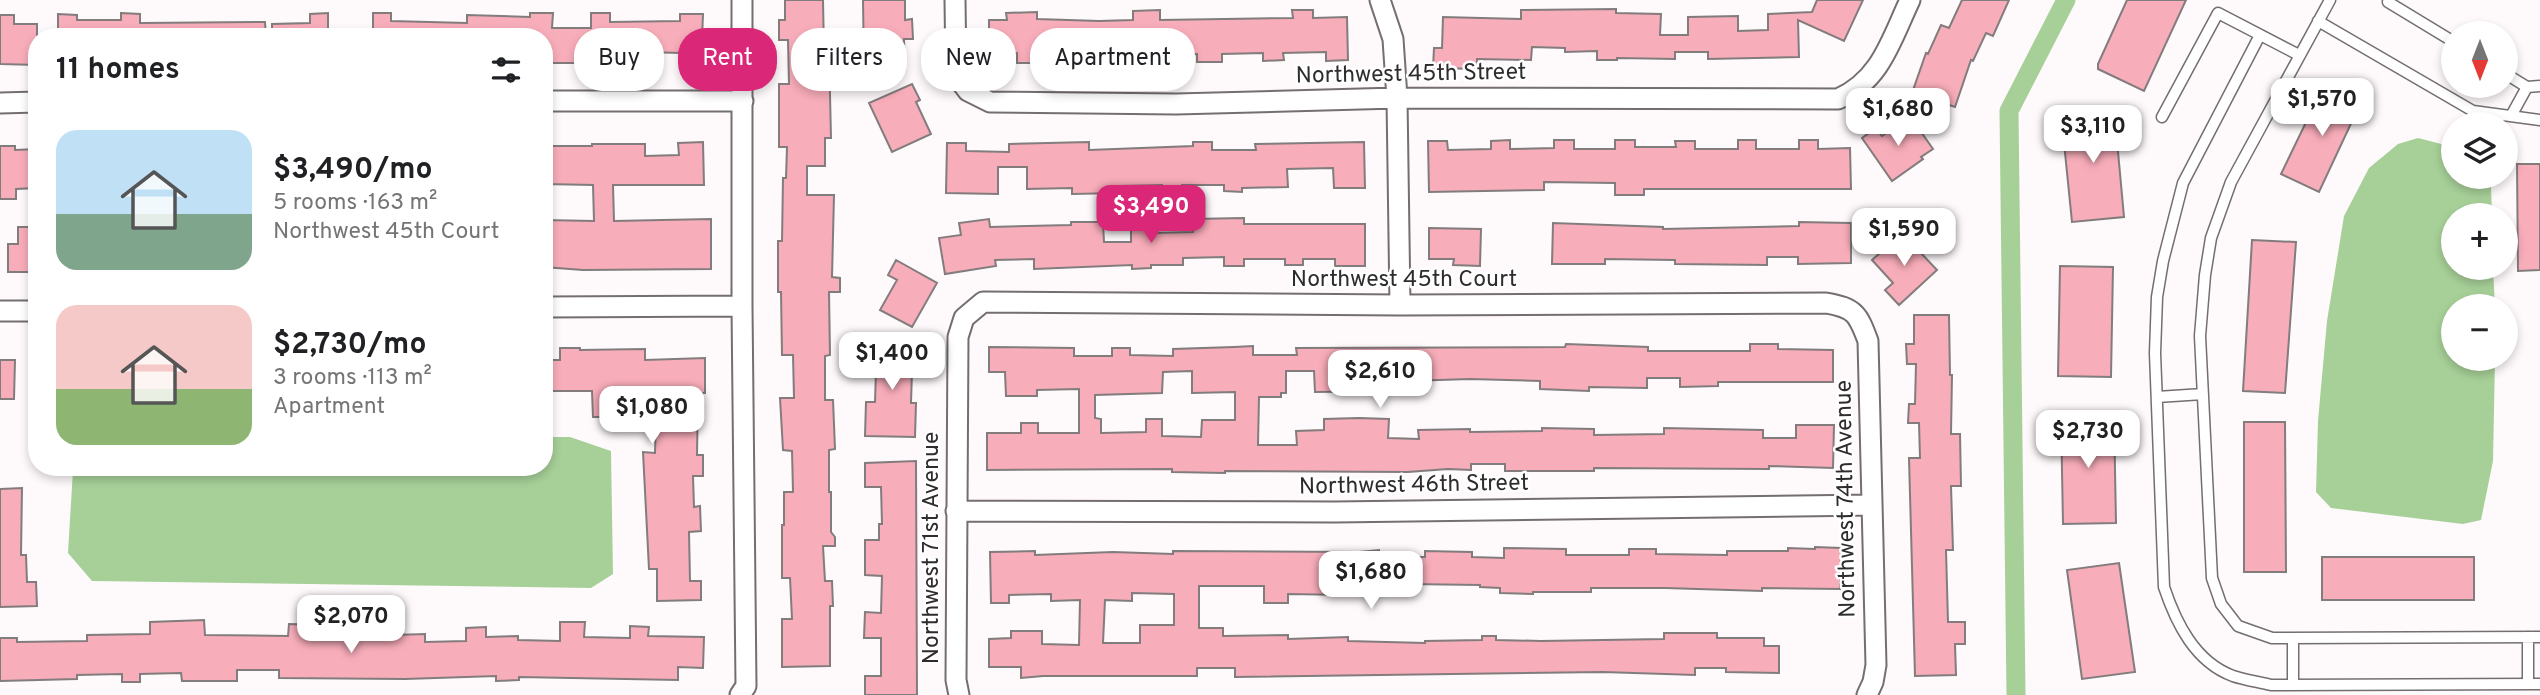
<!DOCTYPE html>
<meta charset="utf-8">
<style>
:root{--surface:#fff;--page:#f2f2f2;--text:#202124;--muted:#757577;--accent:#db2777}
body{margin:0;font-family:Overpass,sans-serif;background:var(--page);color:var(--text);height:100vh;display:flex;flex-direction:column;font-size:26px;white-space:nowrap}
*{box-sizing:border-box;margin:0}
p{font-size:23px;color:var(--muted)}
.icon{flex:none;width:38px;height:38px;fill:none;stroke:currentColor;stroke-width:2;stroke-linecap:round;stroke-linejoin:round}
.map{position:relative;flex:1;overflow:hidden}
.side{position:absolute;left:28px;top:28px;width:525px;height:448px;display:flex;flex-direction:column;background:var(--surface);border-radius:28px;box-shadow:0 4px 10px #0003}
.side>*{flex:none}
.guide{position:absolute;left:574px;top:28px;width:665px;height:63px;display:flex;gap:14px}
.needle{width:46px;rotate:180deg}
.buttons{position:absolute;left:2441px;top:21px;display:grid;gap:14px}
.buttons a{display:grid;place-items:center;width:77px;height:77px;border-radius:50%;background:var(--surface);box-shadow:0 4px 10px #0003;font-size:35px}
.price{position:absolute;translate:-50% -60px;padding:0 16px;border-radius:14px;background:#fff;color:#222;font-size:23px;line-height:46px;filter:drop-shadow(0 2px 4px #0008)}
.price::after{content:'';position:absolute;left:50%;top:42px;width:21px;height:16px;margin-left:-10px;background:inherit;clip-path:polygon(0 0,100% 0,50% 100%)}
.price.on{background:var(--accent);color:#fff}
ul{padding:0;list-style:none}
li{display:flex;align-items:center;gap:21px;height:175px;padding:0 28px}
li span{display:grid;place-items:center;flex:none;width:196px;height:140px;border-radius:21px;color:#555}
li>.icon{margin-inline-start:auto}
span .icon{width:84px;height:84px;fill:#fffc;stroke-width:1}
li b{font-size:30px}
h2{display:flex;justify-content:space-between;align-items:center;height:84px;padding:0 28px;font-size:30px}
.pill{padding:0 24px;border-radius:28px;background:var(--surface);box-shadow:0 4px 10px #0003;font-size:24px;line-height:63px}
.pill.on{background:var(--accent);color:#fff}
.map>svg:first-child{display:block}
.water{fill:#a7d098}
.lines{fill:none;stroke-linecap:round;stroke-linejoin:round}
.canal{stroke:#a7d098;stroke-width:19}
.building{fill:#f8adba;stroke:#827c7d;stroke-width:2;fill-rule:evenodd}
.lane-casing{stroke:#746e6f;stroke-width:13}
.street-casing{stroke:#746e6f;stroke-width:23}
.lane{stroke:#fff;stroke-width:10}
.street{stroke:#fff;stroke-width:19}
.labels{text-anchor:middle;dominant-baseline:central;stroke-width:5;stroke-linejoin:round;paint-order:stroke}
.street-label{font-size:23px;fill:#2e2c2c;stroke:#fff}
</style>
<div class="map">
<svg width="2540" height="695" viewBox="0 0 2540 695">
<rect width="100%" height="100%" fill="#fef9fa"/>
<path class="water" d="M2418,138L2453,147L2454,177H2486L2491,187L2492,215H2454V268H2493L2495,306H2454V359H2495L2493,461L2481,520L2463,524L2331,508L2316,492L2318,421L2327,321L2344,216L2369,168L2398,144Z
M544,437H570L611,451L613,574L591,588L92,581L68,553L73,470L76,467H544Z"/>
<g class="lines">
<path class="canal" d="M2016,695L2009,111L2066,0"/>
</g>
<path class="building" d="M785,0H823L824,51H829L831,138H825V166H807V195H834L832,277L840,278V292H829L830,355L825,356V400H833L835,449L829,450V492H831V532L835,537V546H823L825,581H832L833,606H830V666L782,667V619H792L790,578H782V525H784V492H793L792,451L783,450L780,398H794L793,355H782L781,292H778V241H782L783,178H786L787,147H779V84H789L788,40H779V20H785Z
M863,0H905V20L912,19L913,39H904L905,70L864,71Z
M1817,0H1863L1844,41L1798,20L1799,57L1708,59V52H1675V59L1617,58V60H1597V51L1565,52V48L1532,47L1531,60L1477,59V69L1433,68L1434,48H1442L1443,17L1521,19V10L1616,9V13L1661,14L1660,35H1688V17L1738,16V31L1768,30V14L1812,12Z
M1962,0H2009L1993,36L1986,33L1973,61L1971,60L1955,107L1940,102L1937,109L1910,99L1926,53L1928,54L1941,25L1949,28Z
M2127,0H2186L2144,91L2098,69V64Z
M1160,10V20L1293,18L1292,10H1313V18L1347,17L1348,60L1326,61V52L1283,53L1284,60L1263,61V53L1222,54V62H1197V54L1161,55V62L1138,63L1137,54H1098V62H1079V55L1037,54L1038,63H1017V53H989V20H1007L1006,13L1037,12V19L1099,21L1133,20V11Z
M121,13L140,14V23L265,22L266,37H58V14L77,15V20H121Z
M328,13V37H272V24L310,23V14Z
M373,13H391V21L467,23V15L530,17V13H553L552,28H591V13H610V22L680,21V14H703L701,64L681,63V53L643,52V63H544V37H373Z
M0,15H14V24H37V65L0,64Z
M912,84L920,100L916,102L931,134L892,152L869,103Z
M2324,85L2365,104L2359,116L2355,115L2319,192L2281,174Z
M2114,108L2124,217L2072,222L2061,113Z
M1910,116L1933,149L1921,157L1923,159L1892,181L1862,138L1876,128L1882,136Z
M1510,140V149L1554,148V140H1574V149H1615V140H1635V147H1676L1675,141H1695V149H1738V140H1756V149H1799V140H1818V149L1850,148L1851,189H1644V195H1615V183L1544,182V190L1429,192L1428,141H1447L1448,150L1491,149V141Z
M703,142L704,185H613L614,221L711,219V269L583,270L544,267V220L594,221L593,185L544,184V146H592V144H645V156L679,155L678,143Z
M1089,142V150L1193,146V142H1212V150H1256L1255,144L1364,142L1365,188H1334L1333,168L1287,169L1288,187L1242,188V192L1224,191V185H1182V191L1162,192V185L1120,186V193L1072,194V188L1027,189V167H998V194L946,193L947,143H966V151L1009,152V144Z
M0,146H15V150L37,149V188L16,189V199H0Z
M2517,164H2540V270L2518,271Z
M1244,218V224H1365V266H1335V259H1303V265H1285V259H1244V266H1224V257L1183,258V265H1151V268L1132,269V265L1034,269V259L995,260L996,266L945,274L939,238L961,235L959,223L989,219L990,227L1071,225V222H1103L1104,242H1131V225L1152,224V233L1193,232L1192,219Z
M1799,222L1851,223V263L1798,264V257H1767V265L1675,264V260L1605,259V264H1552L1553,223L1663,227V229L1799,226Z
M18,227H37V266H33V272H8V244H18Z
M1429,228L1481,229L1480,266L1453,265L1454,259H1429Z
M1902,233L1937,270L1899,305L1885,290L1893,283L1872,260Z
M2252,240L2296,242L2285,393L2243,391Z
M896,260L937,283L912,327L880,310L897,280L888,275Z
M2060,266L2113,267L2111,377L2058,376Z
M1914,315H1949L1950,375H1952L1951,434H1960L1961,486H1951L1953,550H1946L1948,622H1965V644H1955L1956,675L1915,676L1909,458H1920L1919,423H1908L1909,404H1915L1916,364H1907L1906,344H1914Z
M877,339L913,341L911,403H916L915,437L865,436L866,402H875Z
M1566,344L1648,347V351H1750V344H1778V349L1833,350V382H1718V386L1680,387V378H1647V388L1589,387V391L1540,389V381L1470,379L1408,381V391L1315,392L1314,371H1286V393H1281V397H1259L1258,445H1297L1296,431L1324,430V419L1359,418L1389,419L1388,438L1419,439L1418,430L1470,429V432L1542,431V428L1594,429V435L1664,434V428L1763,430V438H1796V425H1834L1833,468L1769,466V469L1594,468V471H1505V464H1471V470L1448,469L1408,472L1225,471V473L1172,472V469L987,470V433H1021V423H1038V433H1079V389L1037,390V396H1006L1005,372H989V347L1074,348V356H1112V348H1130V355L1173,356V349L1234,347L1253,346V355H1297L1296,348L1565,347ZM1192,371V393L1235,392V420H1202L1201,437L1162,436V419H1146V432L1101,433V419L1095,418V395L1162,393L1163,372Z
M560,348H580V350L645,349V360L705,358V393H698L697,455H703V476H693L694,507L700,506L701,531L689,532L690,581H701V600L657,601V569H649L643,452L655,453L657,389L613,390L614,417H593L592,391H544V360H560Z
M0,360H15L14,399H0Z
M2114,416L2116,523L2063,524L2061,417Z
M2244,422H2285L2286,572H2244Z
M916,461L917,695H865V676H881V638H864L865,612L881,613L882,576L865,575V540H879V524H882L881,487H865V463Z
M22,488L21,555H26L27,582H36L37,606L0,607V489Z
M1815,547L1841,548L1840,589L1762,588V591L1665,588H1591V592H1533V594L1500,593V588L1480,587V585L1407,584V589H1346V595L1288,594V603H1264V586H1199V628H1223V636L1288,635V639L1348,637V641L1425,643V641L1482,640V636H1496V640L1541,641L1664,639V633H1717V638H1764V646H1779V673L1726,672V668H1695V675L1603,672L1235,677V668H1197V676H1043L1021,678V667H989V639L1011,638V631H1042V644L1079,645L1080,600L1051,601V594L1009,595V603H991L990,552L1035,551V555L1113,552L1173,554V551L1359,552L1379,550V557H1425V551L1472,552V557L1504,558V548L1566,549V555H1629V549H1656V554L1727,555V551H1788V548L1815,549ZM1132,593L1174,594V625H1140V643H1103L1105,600L1132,601Z
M2322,557H2474V600H2322Z
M2119,563L2135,672L2082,679L2067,570Z
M204,620L205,635L288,636L289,624L331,625V639L376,638V628H394V635L425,634V642L466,641V628L486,627V637L518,636V640L560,641V622H585L584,637L630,638V626L649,627L648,636L704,637L703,668L678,667V680L519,677V680L496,681V676L405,679L279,678V670H237V681H182L181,673L140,674V682H122V674L77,675V679L0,681V638H17V642L87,641V635L150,634V622Z"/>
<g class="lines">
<g class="lane-casing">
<path id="lane" d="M2330,0L2231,182L2211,238L2205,275L2200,336L2212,578L2221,604L2238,626L2272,638L2540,637
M2388,2L2454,42
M2318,21L2473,111L2540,120
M2260,35L2183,183L2163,261L2157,297L2155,353L2164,587C2176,623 2195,662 2233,676C2245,680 2259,682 2271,685L2540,684
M2506,74L2527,87L2540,86
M2511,116L2527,87
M2162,117L2218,13L2299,55
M2157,397L2203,394
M2528,637V684
M2293,638V684"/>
</g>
<g class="street-casing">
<path id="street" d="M955,0L956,75L968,91L990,102L1176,104L1397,98L1838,99C1881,80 1891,40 1910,0
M1380,0L1393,39L1397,98L1400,305
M544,101H743
M0,103L37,102
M544,307L742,306
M0,311H37
M956,511L1335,512L1872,505
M740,695L746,686L742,306V0
M959,695L956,680L958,337L964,318L983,302L1400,305L1826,303C1855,308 1858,314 1868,341L1876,665L1873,682L1867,695"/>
</g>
<use href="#lane" class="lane"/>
<use href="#street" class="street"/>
</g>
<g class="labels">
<g class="street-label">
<text transform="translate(1411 75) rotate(-1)">Northwest 45th Street</text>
<text x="1404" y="280">Northwest 45th Court</text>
<text transform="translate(1414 486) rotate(-1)">Northwest 46th Street</text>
<text transform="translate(1847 499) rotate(-91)">Northwest 74th Avenue</text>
<text transform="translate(932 548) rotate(-90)">Northwest 71st Avenue</text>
</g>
</g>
</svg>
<div class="buttons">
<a><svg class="needle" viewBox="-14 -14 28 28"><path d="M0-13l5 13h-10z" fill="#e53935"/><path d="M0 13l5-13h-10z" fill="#757577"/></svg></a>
<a><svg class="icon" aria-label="layers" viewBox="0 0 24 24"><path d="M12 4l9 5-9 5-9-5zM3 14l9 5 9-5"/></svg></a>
<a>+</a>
<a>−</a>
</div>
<b class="price" style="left:2322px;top:138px">$1,570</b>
<b class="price" style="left:1898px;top:148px">$1,680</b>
<b class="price" style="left:2093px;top:165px">$3,110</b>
<b class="price on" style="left:1151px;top:245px">$3,490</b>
<b class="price" style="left:1904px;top:268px">$1,590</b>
<b class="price" style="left:892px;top:392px">$1,400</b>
<b class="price" style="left:1380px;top:410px">$2,610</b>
<b class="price" style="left:652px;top:446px">$1,080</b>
<b class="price" style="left:2088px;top:470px">$2,730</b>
<b class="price" style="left:1371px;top:611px">$1,680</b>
<b class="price" style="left:351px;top:655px">$2,070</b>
<div class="guide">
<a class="pill">Buy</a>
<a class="pill on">Rent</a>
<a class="pill">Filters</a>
<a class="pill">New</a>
<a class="pill">Apartment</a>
</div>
<section class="side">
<h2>11 homes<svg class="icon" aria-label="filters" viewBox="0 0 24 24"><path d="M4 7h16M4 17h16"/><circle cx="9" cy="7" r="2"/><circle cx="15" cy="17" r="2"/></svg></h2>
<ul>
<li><span style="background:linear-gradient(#bfe0f5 60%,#7fa58c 0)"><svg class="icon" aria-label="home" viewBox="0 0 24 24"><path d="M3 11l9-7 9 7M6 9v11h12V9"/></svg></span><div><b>$3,490/mo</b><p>5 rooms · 163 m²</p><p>Northwest 45th Court</p></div></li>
<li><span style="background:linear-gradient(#f6c9c9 60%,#8fb573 0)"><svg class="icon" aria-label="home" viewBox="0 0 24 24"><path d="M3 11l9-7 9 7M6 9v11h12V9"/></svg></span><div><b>$2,730/mo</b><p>3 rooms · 113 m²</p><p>Apartment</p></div></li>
</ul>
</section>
</div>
